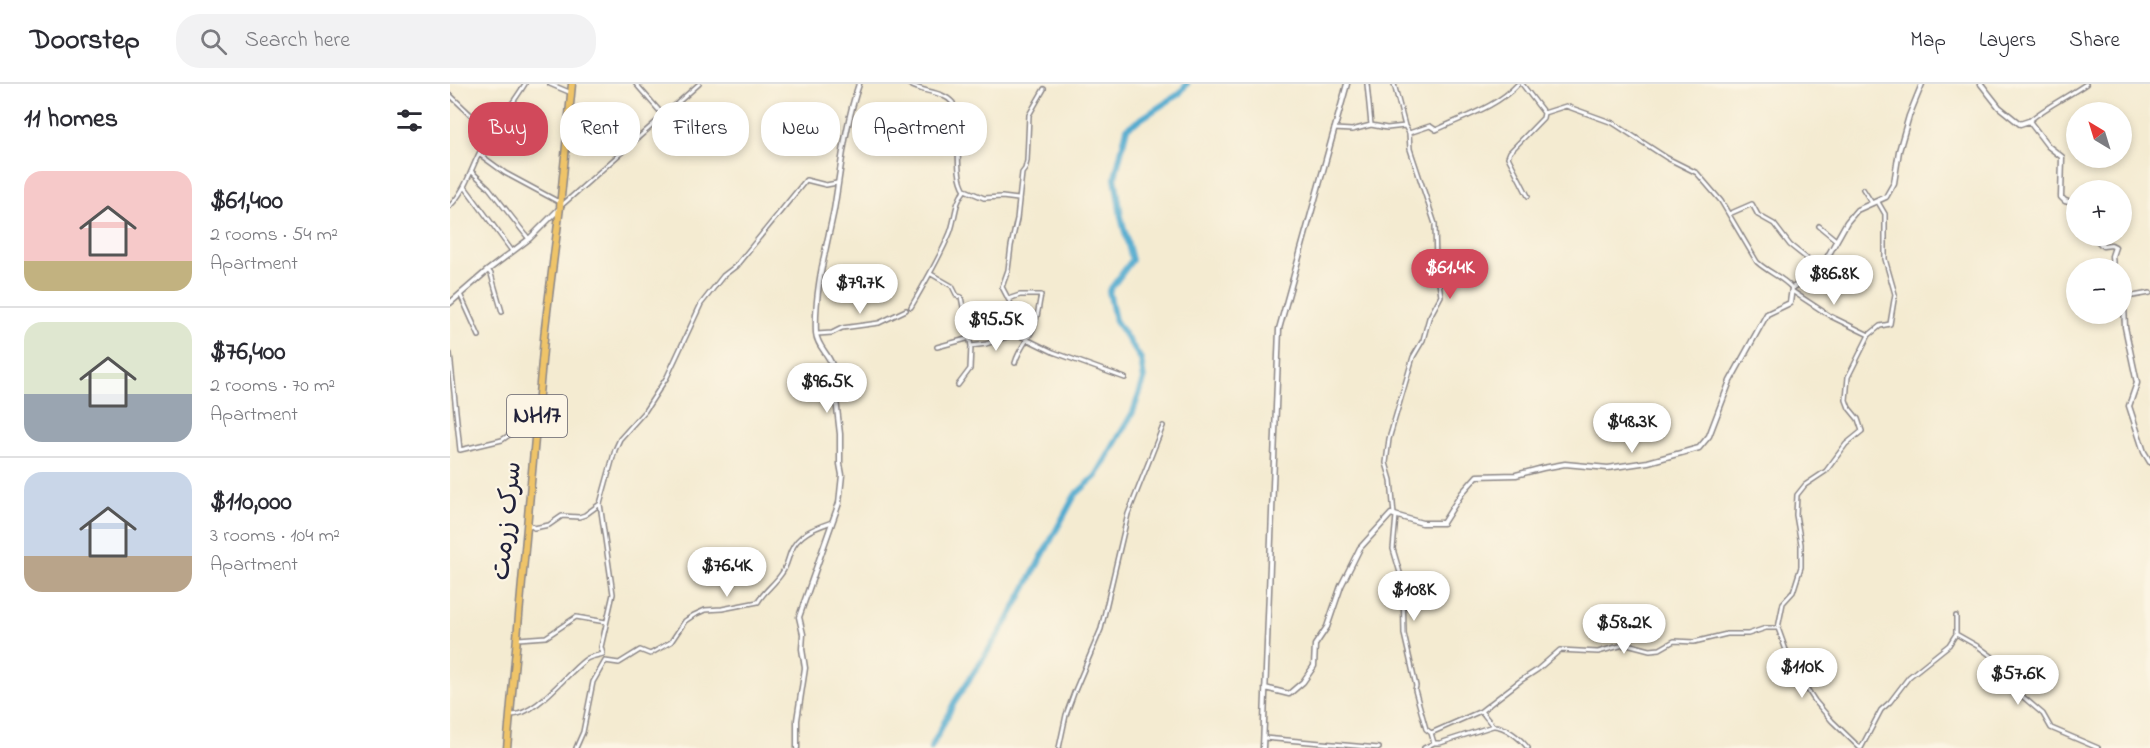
<!DOCTYPE html>
<meta charset="utf-8">
<style>
:root{--surface:#fff;--page:#f2f2f3;--text:#2b2b33;--muted:#7c7c81;--line:#e1e1e2;--accent:#d1495b}
body{margin:0;font-family:"Indie Flower","Playpen Sans Arabic",sans-serif;background:var(--page);color:var(--text);height:100vh;display:flex;flex-direction:column;font-size:22px;white-space:nowrap}
*{box-sizing:border-box;margin:0}
p{font-size:20px;color:var(--muted)}
.icon{flex:none;width:33px;height:33px;fill:none;stroke:currentColor;stroke-width:2;stroke-linecap:round;stroke-linejoin:round}
.map{position:relative;flex:1;overflow:hidden}
.side{display:flex;flex-direction:column;background:var(--surface);width:450px}
.side>*{flex:none}
.hud{position:absolute;left:18px;top:18px;width:570px;height:54px;display:flex;gap:12px}
.needle{width:39px;rotate:322deg}
.fabs{position:absolute;left:1616px;top:18px;display:grid;gap:12px}
.fabs a{display:grid;place-items:center;width:66px;height:66px;border-radius:50%;background:var(--surface);box-shadow:0 3px 9px #0003;font-size:30px}
.price{position:absolute;translate:-50% -51px;padding:0 14px;border-radius:21px;background:#fff;color:#222;font-size:20px;line-height:39px;filter:drop-shadow(0 2px 3px #0008)}
.price::after{content:'';position:absolute;left:50%;top:36px;width:18px;height:14px;margin-left:-9px;background:inherit;clip-path:polygon(0 0,100% 0,50% 100%)}
.price.current{background:var(--accent);color:#fff}
ul{padding:0;list-style:none}
li{display:flex;align-items:center;gap:18px;height:150px;padding:0 24px}
li+li{border-top:2px solid var(--line)}
li span{display:grid;place-items:center;flex:none;width:168px;height:120px;border-radius:18px;color:#555}
li>.icon{margin-inline-start:auto}
span .icon{width:72px;height:72px;fill:#fffc;stroke-width:1}
li b{font-size:26px}
h2{display:flex;justify-content:space-between;align-items:center;height:72px;padding:0 24px;font-size:26px}
.pill{padding:0 21px;border-radius:24px;background:var(--surface);box-shadow:0 3px 9px #0003;font-size:21px;line-height:54px}
.pill.current{background:var(--accent);color:#fff}
header{display:flex;align-items:center;gap:36px;box-sizing:border-box;height:84px;padding:0 30px;background:var(--surface);border-bottom:2px solid var(--line)}
header strong{font-size:28px}
nav{display:flex;gap:33px;margin-inline-start:auto;font-size:21px}
.search{width:420px;height:54px;background:var(--page);display:flex;align-items:center;gap:15px;box-sizing:border-box;padding:0 21px;border-radius:24px;color:var(--muted);font-size:22px}
main{display:flex;flex:1;min-height:0}
.map>svg:first-child{display:block}
.lines{fill:none;stroke-linecap:round;stroke-linejoin:round}
.river{stroke:#51aacf;stroke-width:6}
.minor-casing{stroke:#8b8686;stroke-width:6}
.tertiary-casing{stroke:#8b8686;stroke-width:7}
.trunk-casing{stroke:#8b8686;stroke-width:9}
.minor{stroke:#fff;stroke-width:3}
.tertiary{stroke:#fff;stroke-width:4}
.trunk{stroke:#efc469;stroke-width:6}
.labels{text-anchor:middle;dominant-baseline:central;stroke-width:4.5;stroke-linejoin:round;paint-order:stroke}
.shield{fill:#fcf5e5;stroke:#63616e;stroke-width:1.5}
.shield-label{font-size:24px;font-weight:bold;fill:#22223b}
.street-label{font-size:26px;fill:#22223b;stroke:#fcf5e5}
</style>
<header>
<strong>Doorstep</strong>
<div class="search"><svg class="icon" aria-label="search" viewBox="0 0 24 24"><circle cx="10" cy="10" r="6"/><path d="M15 15l6 6"/></svg>Search here</div>
<nav><a>Map</a><a>Layers</a><a>Share</a></nav>
</header>
<main>
<section class="side">
<h2>11 homes<svg class="icon" aria-label="filters" viewBox="0 0 24 24"><path d="M4 7h16M4 17h16"/><circle cx="9" cy="7" r="2"/><circle cx="15" cy="17" r="2"/></svg></h2>
<ul>
<li><span style="background:linear-gradient(#f6c9c9 75%,#c2b280 0)"><svg class="icon" aria-label="home" viewBox="0 0 24 24"><path d="M3 11l9-7 9 7M6 9v11h12V9"/></svg></span><div><b>$61,400</b><p>2 rooms · 54 m²</p><p>Apartment</p></div></li>
<li><span style="background:linear-gradient(#dfe7d0 60%,#9aa5b1 0)"><svg class="icon" aria-label="home" viewBox="0 0 24 24"><path d="M3 11l9-7 9 7M6 9v11h12V9"/></svg></span><div><b>$76,400</b><p>2 rooms · 70 m²</p><p>Apartment</p></div></li>
<li><span style="background:linear-gradient(#c9d6e8 70%,#b9a48a 0)"><svg class="icon" aria-label="home" viewBox="0 0 24 24"><path d="M3 11l9-7 9 7M6 9v11h12V9"/></svg></span><div><b>$110,000</b><p>3 rooms · 104 m²</p><p>Apartment</p></div></li>
</ul>
</section>
<div class="map">
<svg width="1700" height="664" viewBox="0 0 1700 664">
<rect width="100%" height="100%" fill="#fcf5e5"/>
<filter id="ink" filterUnits="userSpaceOnUse"><feTurbulence type="fractalNoise" baseFrequency=".0167" numOctaves="2"/><feDisplacementMap in="SourceGraphic" scale="12" xChannelSelector="R" yChannelSelector="G"/><feConvolveMatrix kernelMatrix="1 2 1 2 8 2 1 2 1" color-interpolation-filters="sRGB"/></filter>
<filter id="wash" filterUnits="userSpaceOnUse"><feTurbulence type="fractalNoise" baseFrequency=".008" numOctaves="4" result="noise"/><feDisplacementMap in="SourceGraphic" scale="24" xChannelSelector="R" yChannelSelector="G"/><feGaussianBlur stdDeviation="1.35" result="paint"/><feColorMatrix in="noise" values="0 0 0 0 0 0 0 0 0 0 0 0 0 0 0 0 0 1.4 0 .05"/><feComposite in="paint" operator="in"/></filter>
<g filter="url(#wash)">
<rect width="100%" height="100%" fill="#f4ebd1"/>
<g class="lines">
<path class="river" d="M481,664L504,619L558,536L625,411L646,392L683,328L694,296L691,275L665,236L659,207L682,176L671,133L665,93L677,44L729,10L737,0"/>
</g>
</g>
<g filter="url(#ink)">
<g class="lines">
<g class="minor-casing">
<path id="minor" d="M100,0L119,8
M186,0L213,31
M459,0C472,9 492,6 503,19C505,31 507,42 508,53C509,69 506,92 515,106C504,119 506,134 500,149C489,175 475,199 461,223
M917,0L921,41
M944,0L955,42L959,49L960,65L985,140L986,179L991,212L979,234L973,256L963,273L939,355L936,379L941,396L944,431
M1072,0L1094,29L1093,34L1060,68L1058,73L1078,112
M594,5L579,31L577,77L575,85L572,89L567,135L561,162L558,186L552,203L562,222L566,250L603,268L675,294
M0,11L41,50
M1094,29L1116,22L1163,39L1217,74L1247,89L1271,117L1307,178C1319,189 1331,192 1342,204
M1579,37C1597,22 1617,13 1636,0
M884,45L902,46L921,41L937,44L955,42
M959,49L980,42L986,46C1013,33 1047,23 1068,0
M29,70L55,89L107,117L110,116
M22,88L39,104L79,155
M15,103L62,167
M1413,105L1422,119
M515,106L534,114L552,113L568,115
M0,122C17,105 21,83 33,62C46,41 62,21 75,0
M111,122L249,0
M1279,130L1302,120L1308,131L1324,140L1340,161L1369,184
M1369,142L1386,156
M38,186L41,190L52,228
M481,190L502,202L507,212L511,213L521,262L520,285L508,301
M1342,207L1380,232L1419,251
M10,210L29,252
M558,215L570,211H591C588,223 588,238 581,249C575,259 568,268 565,279
M1674,221L1677,213L1700,209
M367,250L382,249L392,244L429,239L456,226
M521,262L536,260L566,250
M487,263L520,254
M0,270L10,366L52,356L76,339L87,337
M946,432L943,465L953,499L954,550L966,602L965,606L976,645L981,649L984,659
M79,440L84,444L99,441L112,432L129,433L135,431L150,420
M1506,550L1529,563L1544,574L1572,612L1593,630L1601,644L1648,664
M68,555L96,553L126,533L156,538
M155,577L169,579L190,566L200,570L221,558L235,537L244,531L255,526L272,525L308,518C314,507 325,500 332,489C337,482 338,474 341,467C349,449 365,444 382,438
M1031,627L1043,642C1054,641 1071,655 1078,664
M60,631C86,632 115,591 135,576C140,572 147,572 153,570L151,563L163,510L150,420L165,366L170,355L195,327L217,293L251,220L273,192L286,182L356,96L376,101L387,99
M981,649L1031,627L1070,597L1087,586L1110,566L1148,568L1177,560L1200,566L1210,565L1224,557L1244,558L1277,550H1298L1316,544H1328
M814,654L929,664
M126,664L133,648L143,598L155,577
M609,664L616,631L624,609L651,545L678,430L713,342
M974,664L984,659H990L1043,642
M1410,664L1382,637L1365,617L1341,580L1328,544L1333,519L1343,508L1351,483V460L1346,431L1347,411L1355,401L1376,387L1396,360L1412,347L1408,335L1399,324L1396,316L1398,293L1419,251L1430,242L1440,240L1445,210L1435,175V130L1428,118
M1411,664L1431,626L1440,618L1459,593L1499,561L1506,550V532"/>
</g>
<g class="tertiary-casing">
<path id="tertiary" d="M1531,0L1549,23L1570,40L1579,37L1598,62L1612,73L1611,113L1615,117L1623,119L1626,123
M1643,152L1653,162L1661,161L1665,163L1662,172L1663,184
M0,219L38,186L79,155L110,124
M1671,219L1674,221L1675,243L1687,299L1679,322L1694,368L1700,378
M815,604L839,610L853,598L864,582L865,561L877,543L891,502L910,464L941,430L972,439H993L1012,409L1027,392L1066,391L1093,384L1115,380L1158,384L1198,378L1249,364L1259,352L1280,297L1317,230L1340,219L1342,204L1363,192L1374,179L1397,138L1407,126L1436,113L1444,99L1449,67L1459,32L1472,0
M347,664V636L355,584L352,565L353,550L349,533L389,419L392,391L390,380V350L382,281C378,269 367,262 366,249C364,208 376,165 384,126C391,83 395,41 409,0
M813,664L829,245L897,0"/>
</g>
<g class="trunk-casing">
<path id="trunk" d="M57,664L95,244L110,123L122,0"/>
</g>
<use href="#minor" class="minor"/>
<use href="#tertiary" class="tertiary"/>
<use href="#trunk" class="trunk"/>
</g>
</g>
<g class="labels">
<rect class="shield" x="57" y="311" width="60" height="42" rx="4.5"/>
<g class="shield-label">
<text x="87" y="332">NH17</text>
</g>
<g class="street-label">
<text transform="translate(58 437) rotate(-84)">سرک زرمت</text>
</g>
</g>
</svg>
<div class="fabs">
<a><svg class="needle" viewBox="-14 -14 28 28"><path d="M0-13l5 13h-10z" fill="#e53935"/><path d="M0 13l5-13h-10z" fill="#7c7c81"/></svg></a>
<a>+</a>
<a>−</a>
</div>
<b class="price current" style="left:1000px;top:216px">$61.4K</b>
<b class="price" style="left:1384px;top:222px">$86.8K</b>
<b class="price" style="left:410px;top:231px">$79.7K</b>
<b class="price" style="left:546px;top:268px">$95.5K</b>
<b class="price" style="left:377px;top:330px">$96.5K</b>
<b class="price" style="left:1182px;top:370px">$48.3K</b>
<b class="price" style="left:277px;top:514px">$76.4K</b>
<b class="price" style="left:964px;top:538px">$108K</b>
<b class="price" style="left:1174px;top:571px">$58.2K</b>
<b class="price" style="left:1352px;top:615px">$110K</b>
<b class="price" style="left:1568px;top:622px">$57.6K</b>
<div class="hud">
<a class="pill current">Buy</a>
<a class="pill">Rent</a>
<a class="pill">Filters</a>
<a class="pill">New</a>
<a class="pill">Apartment</a>
</div>
</div>
</main>
